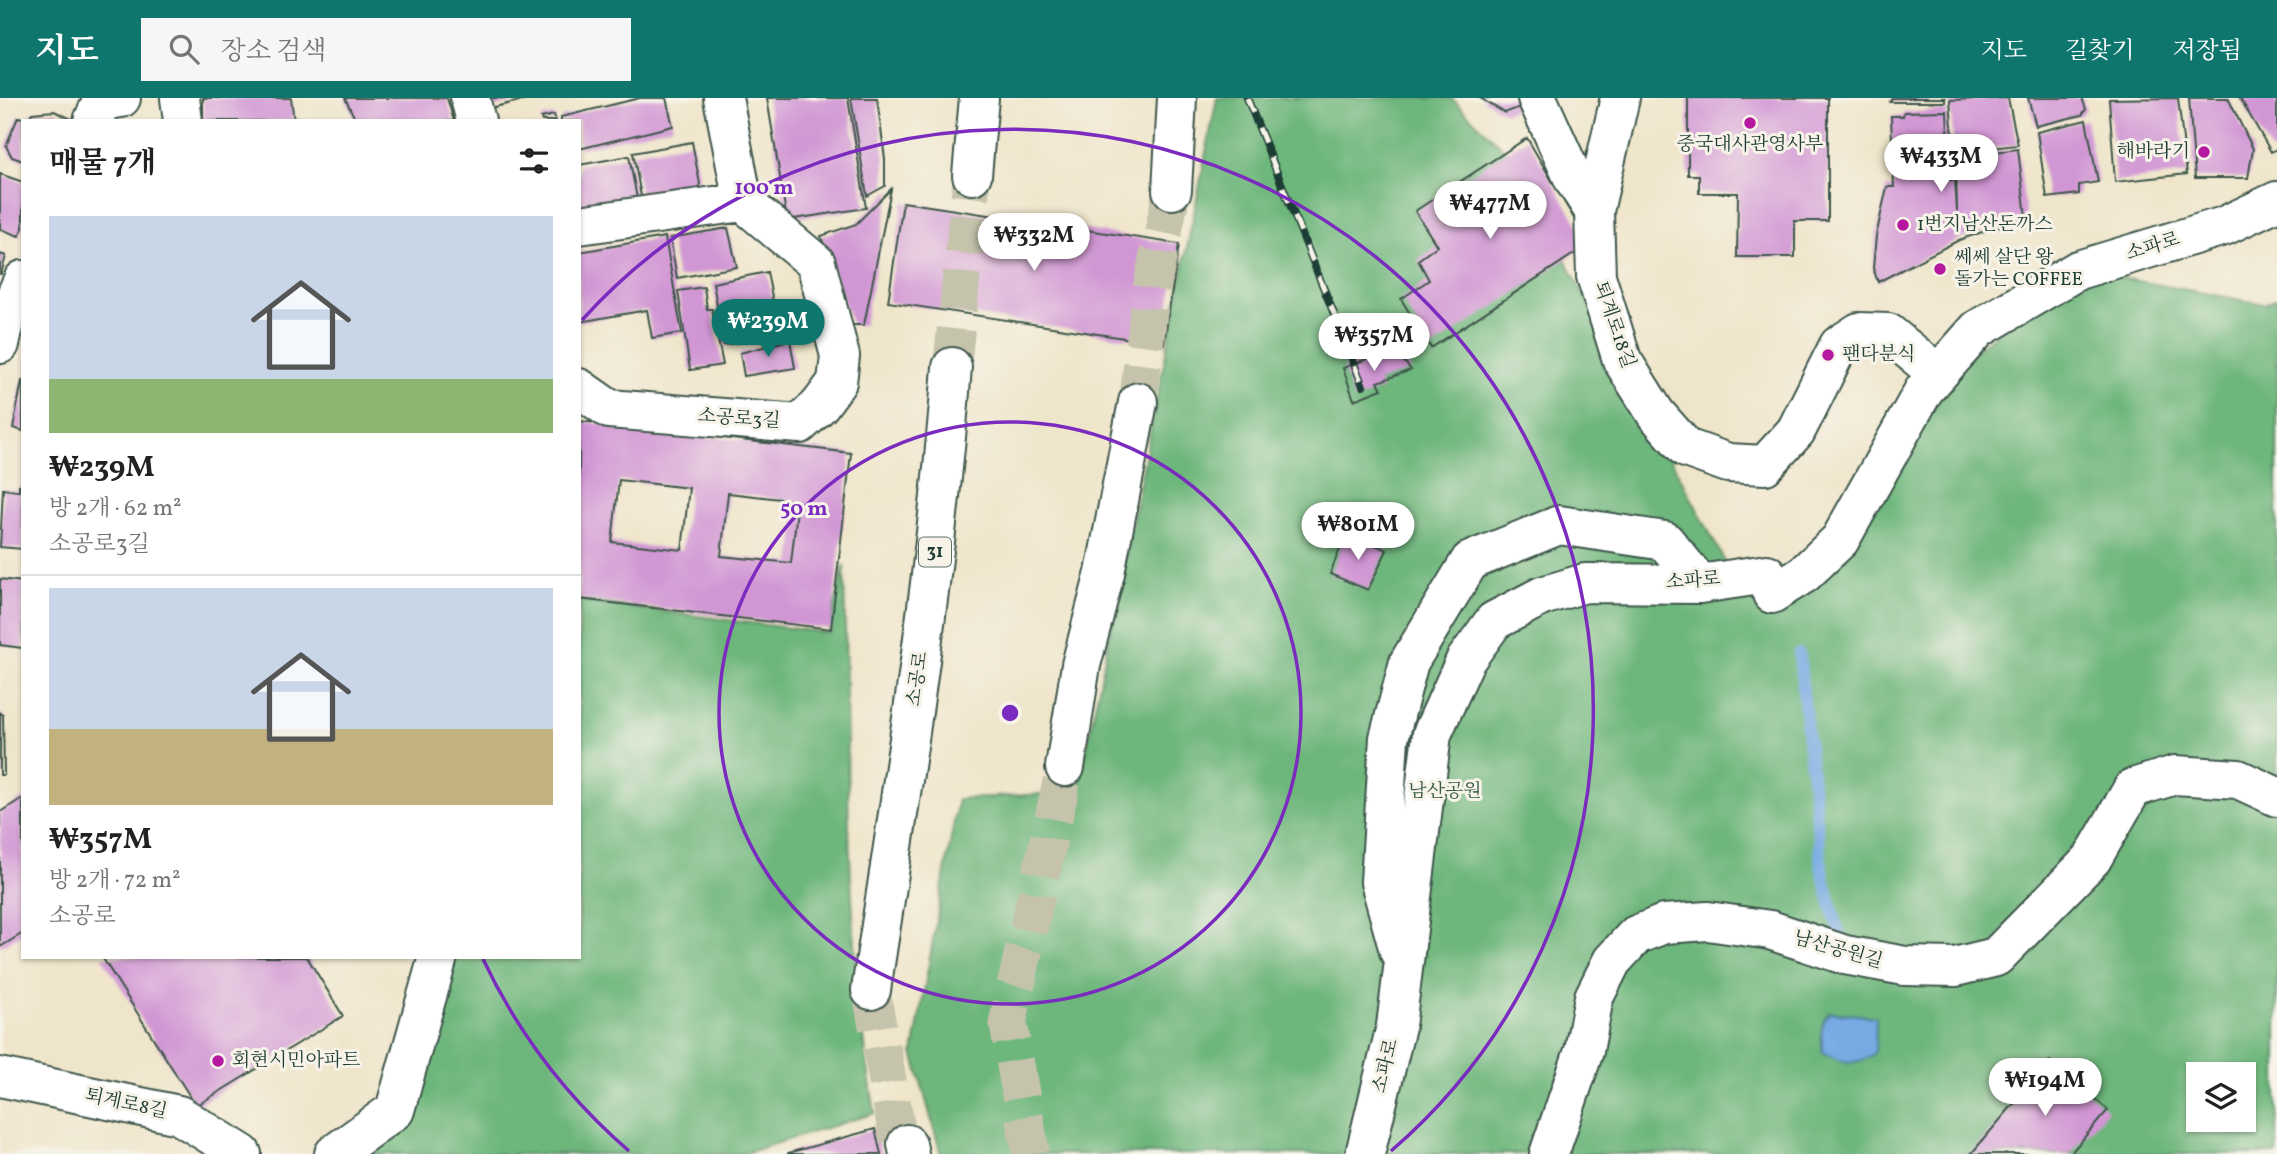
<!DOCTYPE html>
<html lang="ko">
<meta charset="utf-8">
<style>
:root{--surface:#fff;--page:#f6f6f6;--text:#222;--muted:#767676;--line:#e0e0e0;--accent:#0f766e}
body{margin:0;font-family:Vollkorn,"Noto Serif KR",serif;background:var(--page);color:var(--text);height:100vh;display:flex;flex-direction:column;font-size:26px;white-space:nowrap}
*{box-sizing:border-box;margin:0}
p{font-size:23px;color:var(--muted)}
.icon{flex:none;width:38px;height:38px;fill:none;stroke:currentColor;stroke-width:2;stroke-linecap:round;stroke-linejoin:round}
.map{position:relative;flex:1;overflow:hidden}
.drawer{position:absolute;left:21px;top:21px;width:560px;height:840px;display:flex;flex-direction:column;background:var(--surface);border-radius:0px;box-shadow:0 2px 5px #0004}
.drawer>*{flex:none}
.controls{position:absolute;left:2186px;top:964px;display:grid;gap:14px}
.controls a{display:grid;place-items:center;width:70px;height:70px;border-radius:0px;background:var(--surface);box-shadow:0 2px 5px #0004;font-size:35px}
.price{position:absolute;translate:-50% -60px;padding:0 16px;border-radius:24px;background:#fff;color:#222;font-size:23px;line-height:46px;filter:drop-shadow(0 2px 4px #0008)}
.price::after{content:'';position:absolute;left:50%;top:42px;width:21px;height:16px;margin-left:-10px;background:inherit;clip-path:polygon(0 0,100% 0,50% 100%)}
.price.on{background:var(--accent);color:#fff}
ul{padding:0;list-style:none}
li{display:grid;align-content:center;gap:14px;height:371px;padding:0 28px}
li+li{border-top:2px solid var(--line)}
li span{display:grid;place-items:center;height:217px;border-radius:0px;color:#555}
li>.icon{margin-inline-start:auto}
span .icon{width:126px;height:126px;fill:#fffc;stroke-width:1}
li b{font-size:30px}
h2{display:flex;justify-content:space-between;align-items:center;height:84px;padding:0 28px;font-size:30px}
header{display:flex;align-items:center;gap:42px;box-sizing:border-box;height:98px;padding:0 35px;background:var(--accent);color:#fff}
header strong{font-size:33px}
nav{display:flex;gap:38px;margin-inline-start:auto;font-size:24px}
.search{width:490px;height:63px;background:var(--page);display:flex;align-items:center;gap:18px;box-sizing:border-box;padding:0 24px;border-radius:0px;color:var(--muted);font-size:26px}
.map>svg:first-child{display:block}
.forest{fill:#6db67c;stroke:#467a58;stroke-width:2;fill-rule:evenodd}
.water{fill:#77aae3;stroke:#4b748c;stroke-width:2}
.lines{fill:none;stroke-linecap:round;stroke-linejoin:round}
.stream{stroke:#77aae3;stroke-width:12}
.building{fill:#d196d4;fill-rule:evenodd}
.major-tunnel{stroke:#c5c3ac;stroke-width:38;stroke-dasharray:38 19;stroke-linecap:butt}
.minor-casing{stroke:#3e564a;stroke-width:42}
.major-casing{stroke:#3e564a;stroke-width:42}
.minor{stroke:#fff;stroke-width:38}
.major{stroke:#fff;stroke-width:38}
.rail-casing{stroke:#1f3d34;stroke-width:8}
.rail{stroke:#f7f3e8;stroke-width:5;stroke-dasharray:16;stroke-linecap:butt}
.ring{fill:none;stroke:#7b2cbf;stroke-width:3.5}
.poi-dot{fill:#b5179e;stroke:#f7f3e8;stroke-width:2.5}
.labels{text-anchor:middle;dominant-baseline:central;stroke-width:6;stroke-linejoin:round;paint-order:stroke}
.shield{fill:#f7f3e8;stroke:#60746a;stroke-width:2}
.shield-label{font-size:18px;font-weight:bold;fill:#1f3d34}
.poi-label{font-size:19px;fill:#1f3d34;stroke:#f7f3e8;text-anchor:start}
.street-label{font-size:19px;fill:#1f3d34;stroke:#f7f3e8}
.park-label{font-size:19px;fill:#345b47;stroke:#f7f3e8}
.centre{fill:#7b2cbf;stroke:#f7f3e8;stroke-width:3.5}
.ring-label{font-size:21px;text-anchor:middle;font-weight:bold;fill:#7b2cbf;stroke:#f7f3e8;stroke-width:6;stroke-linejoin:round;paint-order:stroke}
</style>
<header>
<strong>지도</strong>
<div class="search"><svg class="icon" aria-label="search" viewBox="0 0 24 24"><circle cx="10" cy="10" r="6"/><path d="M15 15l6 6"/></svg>장소 검색</div>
<nav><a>지도</a><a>길찾기</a><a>저장됨</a></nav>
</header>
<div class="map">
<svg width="2277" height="1056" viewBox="0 0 2277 1056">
<rect width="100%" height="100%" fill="#f7f3e8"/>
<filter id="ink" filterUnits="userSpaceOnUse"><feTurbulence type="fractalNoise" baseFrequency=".0143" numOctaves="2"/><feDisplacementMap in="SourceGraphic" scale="14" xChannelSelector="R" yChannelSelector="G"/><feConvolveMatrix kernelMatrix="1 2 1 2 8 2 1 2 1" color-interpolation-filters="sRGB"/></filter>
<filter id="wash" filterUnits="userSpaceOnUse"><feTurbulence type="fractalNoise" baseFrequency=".00686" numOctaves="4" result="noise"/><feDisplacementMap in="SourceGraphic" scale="28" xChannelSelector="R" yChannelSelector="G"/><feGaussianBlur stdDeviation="1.57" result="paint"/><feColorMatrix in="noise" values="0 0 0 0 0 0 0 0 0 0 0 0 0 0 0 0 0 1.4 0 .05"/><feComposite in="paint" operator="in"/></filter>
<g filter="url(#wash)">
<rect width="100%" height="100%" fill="#efe5ca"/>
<path class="forest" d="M1217,0H1451L1510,57L1733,479L1804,476L1924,292L2078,172L2264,206L2277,200V1056H941L913,955L958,701L1078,694ZM2198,976H2244V1022H2198Z
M844,467C848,650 844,835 875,1015L742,1056H360L448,859H579V503L829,535Z"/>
<path class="water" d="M1830,914L1876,919L1875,954C1859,969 1840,965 1823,954C1821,938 1819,925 1830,914Z"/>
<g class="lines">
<path class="stream" d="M1799,556L1822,772L1843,850"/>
</g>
<g id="blocks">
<path class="building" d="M203,0H291L294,23H203Z
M345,0H447L454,23H356Z
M480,0H527L528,1L482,12Z
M640,0H666L673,28L579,51V23H561V19Z
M767,0H848L866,110L787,122Z
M851,0H877L885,61V88L867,98Z
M1480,0H1530L1533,4L1505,15Z
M1688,0H1828V123H1795V159H1737L1738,95H1699V77H1688Z
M1892,0H1945V4H1890Z
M2008,0L2018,47L1954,54L1950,2Z
M2028,0H2082L2086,11L2082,17L2036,28Z
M2178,0L2187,76L2115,84L2109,1Z
M2189,0H2228L2253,51L2248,80H2195Z
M2240,0H2277V51L2271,54Z
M54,13L76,23H23V63L12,59L6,48L18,19L28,21L32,15Z
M1947,13L1950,82H1955L1957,113L1956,59L2018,51L2026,119L1959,142L1878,184L1873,170L1876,138L1887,89H1894L1891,18H1903L1904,14Z
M554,17L556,23H542L541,20Z
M2086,22L2098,84L2079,87V96L2047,100L2037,34Z
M1527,40L1589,146L1431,250L1401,201L1429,182L1418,162L1437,148L1415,113Z
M692,44L700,86L693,100L643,109L633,55Z
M629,58L638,106L579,117V67Z
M0,76L23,84V130L19,138L0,131Z
M891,91L864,227H852L821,138L856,126Z
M903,104L1179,146L1164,246L888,204Z
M728,130L737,169L677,180L670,140Z
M665,139L682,235L652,240L647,212L579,224V154Z
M0,156L6,158L1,176H0Z
M767,174L780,238L724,247L713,185Z
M704,189L707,211H712L723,267L690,272L678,193Z
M790,242L795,270L744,278L740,255Z
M1394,251L1411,272L1378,284L1382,291L1354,302L1343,270Z
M22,283H23V333L13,330Z
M579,323L851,355L831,531L579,501ZM619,382L689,390L682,452L612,444ZM728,395L798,403L791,465L721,458Z
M19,387L23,388V451L0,449L3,391L19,393Z
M1346,435L1387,452L1368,492L1330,476Z
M0,481L23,484V550L0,547Z
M0,615L3,617L4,677H0Z
M23,700V835L0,849V714Z
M102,859H307L343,918L196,1008Z
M2050,963L2108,1012L2070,1056H1971Z
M875,1031L881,1056H788V1055Z"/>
</g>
</g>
<g filter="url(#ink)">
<use href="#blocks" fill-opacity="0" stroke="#3e564a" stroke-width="2"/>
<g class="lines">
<path class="major-tunnel" d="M952,269L972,77
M1138,304L1151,193L1172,92
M871,892L901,1056
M1031,1056L1008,923L1065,669"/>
<g class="minor-casing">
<path id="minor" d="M180,0L183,23
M470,0L476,23
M1537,0L1574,82L1594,113
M1620,0L1594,113L1596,178L1622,262L1656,316L1686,350L1728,365L1765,367L1796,333L1839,247L1859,234L1888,235L1937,275
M93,23L102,3L121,0
M579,127L743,104L723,0
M0,246L5,222L23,182
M579,290L609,311L800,326L820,307L837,284L840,258L816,165L743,104
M1399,853L1380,784L1389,640L1409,564L1470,463L1559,427L1665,443L1700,486
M0,979L179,1017L242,1056
M907,1046L909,1056
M334,1056L395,1012L438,859
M1365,1056L1396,928L1432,636L1465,563L1494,523L1542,498L1585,485L1700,486L1767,476L1772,496L1804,476L1840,442L1924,292L1978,231L2078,172L2224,128L2277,103
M1549,1056L1584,953L1594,899L1612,863L1636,837L1664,826L1708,823L1770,832L1845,857L1905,868L1955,869L1996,859L2092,761L2133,690L2175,677L2238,681L2277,699"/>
</g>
<g class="major-casing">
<path id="major" d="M972,77L979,0
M1172,92L1177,0
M1065,669L1081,567L1105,475L1138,304
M871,892C903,685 936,478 952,269"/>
</g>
<use href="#minor" class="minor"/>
<use href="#major" class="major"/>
<g class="rail-casing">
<path id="rail" d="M1247,0L1363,288"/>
</g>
<use href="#rail" class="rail"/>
</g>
</g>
<g class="ring">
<circle cx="1010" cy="615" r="291"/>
<path d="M629 1053A581 581 0 0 1 483 861M582 222A581 581 0 1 1 1391 1053"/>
</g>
<g class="poi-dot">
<circle cx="1750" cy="25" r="7"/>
<circle cx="2204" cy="54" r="7"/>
<circle cx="1903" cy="127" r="7"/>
<circle cx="1940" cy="171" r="7"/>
<circle cx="1828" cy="257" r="7"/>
<circle cx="218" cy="963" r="7"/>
</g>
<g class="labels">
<rect class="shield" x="919" y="439.5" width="32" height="29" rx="5"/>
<g class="shield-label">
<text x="935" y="454">31</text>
</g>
<g class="poi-label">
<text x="1750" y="47" text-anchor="middle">중국대사관영사부</text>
<text x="2190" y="54" text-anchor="end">해바라기</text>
<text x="1917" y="127">1번지남산돈까스</text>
<text x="1954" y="160">쎄쎄 살단 왕<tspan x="1954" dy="22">돌가는 COFFEE</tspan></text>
<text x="1842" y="257">팬다분식</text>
<text x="232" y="963">회현시민아파트</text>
</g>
<g class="street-label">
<text transform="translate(2153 149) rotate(-17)">소파로</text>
<text transform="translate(1614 227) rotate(71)">퇴계로18길</text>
<text transform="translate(739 321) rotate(4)">소공로3길</text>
<text transform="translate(1693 483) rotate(-4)">소파로</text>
<text transform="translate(918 581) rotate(-82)">소공로</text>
<text transform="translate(1838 852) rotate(16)">남산공원길</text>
<text transform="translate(1386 968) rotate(-76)">소파로</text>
<text transform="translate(126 1006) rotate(12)">퇴계로8길</text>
</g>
<g class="park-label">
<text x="1445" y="694">남산공원</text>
</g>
</g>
<circle cx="1010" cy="615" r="10" class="centre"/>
<g class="ring-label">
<text x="764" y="96">100 m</text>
<text x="804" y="417">50 m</text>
</g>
</svg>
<div class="controls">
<a><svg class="icon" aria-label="layers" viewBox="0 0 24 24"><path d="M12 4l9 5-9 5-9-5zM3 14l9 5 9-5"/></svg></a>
</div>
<b class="price" style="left:1941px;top:96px">₩433M</b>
<b class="price" style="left:1490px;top:143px">₩477M</b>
<b class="price" style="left:1034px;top:175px">₩332M</b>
<b class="price on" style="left:768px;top:261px">₩239M</b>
<b class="price" style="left:1374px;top:275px">₩357M</b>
<b class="price" style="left:1358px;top:464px">₩801M</b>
<b class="price" style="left:2045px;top:1020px">₩194M</b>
<section class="drawer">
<h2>매물 7개<svg class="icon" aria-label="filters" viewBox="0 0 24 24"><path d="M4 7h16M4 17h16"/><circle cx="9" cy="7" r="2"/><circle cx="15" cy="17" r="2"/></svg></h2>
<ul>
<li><span style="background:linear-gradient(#c9d6e8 75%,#8fb573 0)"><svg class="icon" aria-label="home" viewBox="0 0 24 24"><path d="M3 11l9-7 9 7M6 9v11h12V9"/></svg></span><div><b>₩239M</b><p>방 2개 · 62 m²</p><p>소공로3길</p></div></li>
<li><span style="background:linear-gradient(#c9d6e8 65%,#c2b280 0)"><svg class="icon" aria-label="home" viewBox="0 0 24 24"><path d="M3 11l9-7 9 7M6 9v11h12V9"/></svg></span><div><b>₩357M</b><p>방 2개 · 72 m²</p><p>소공로</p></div></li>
</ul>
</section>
</div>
